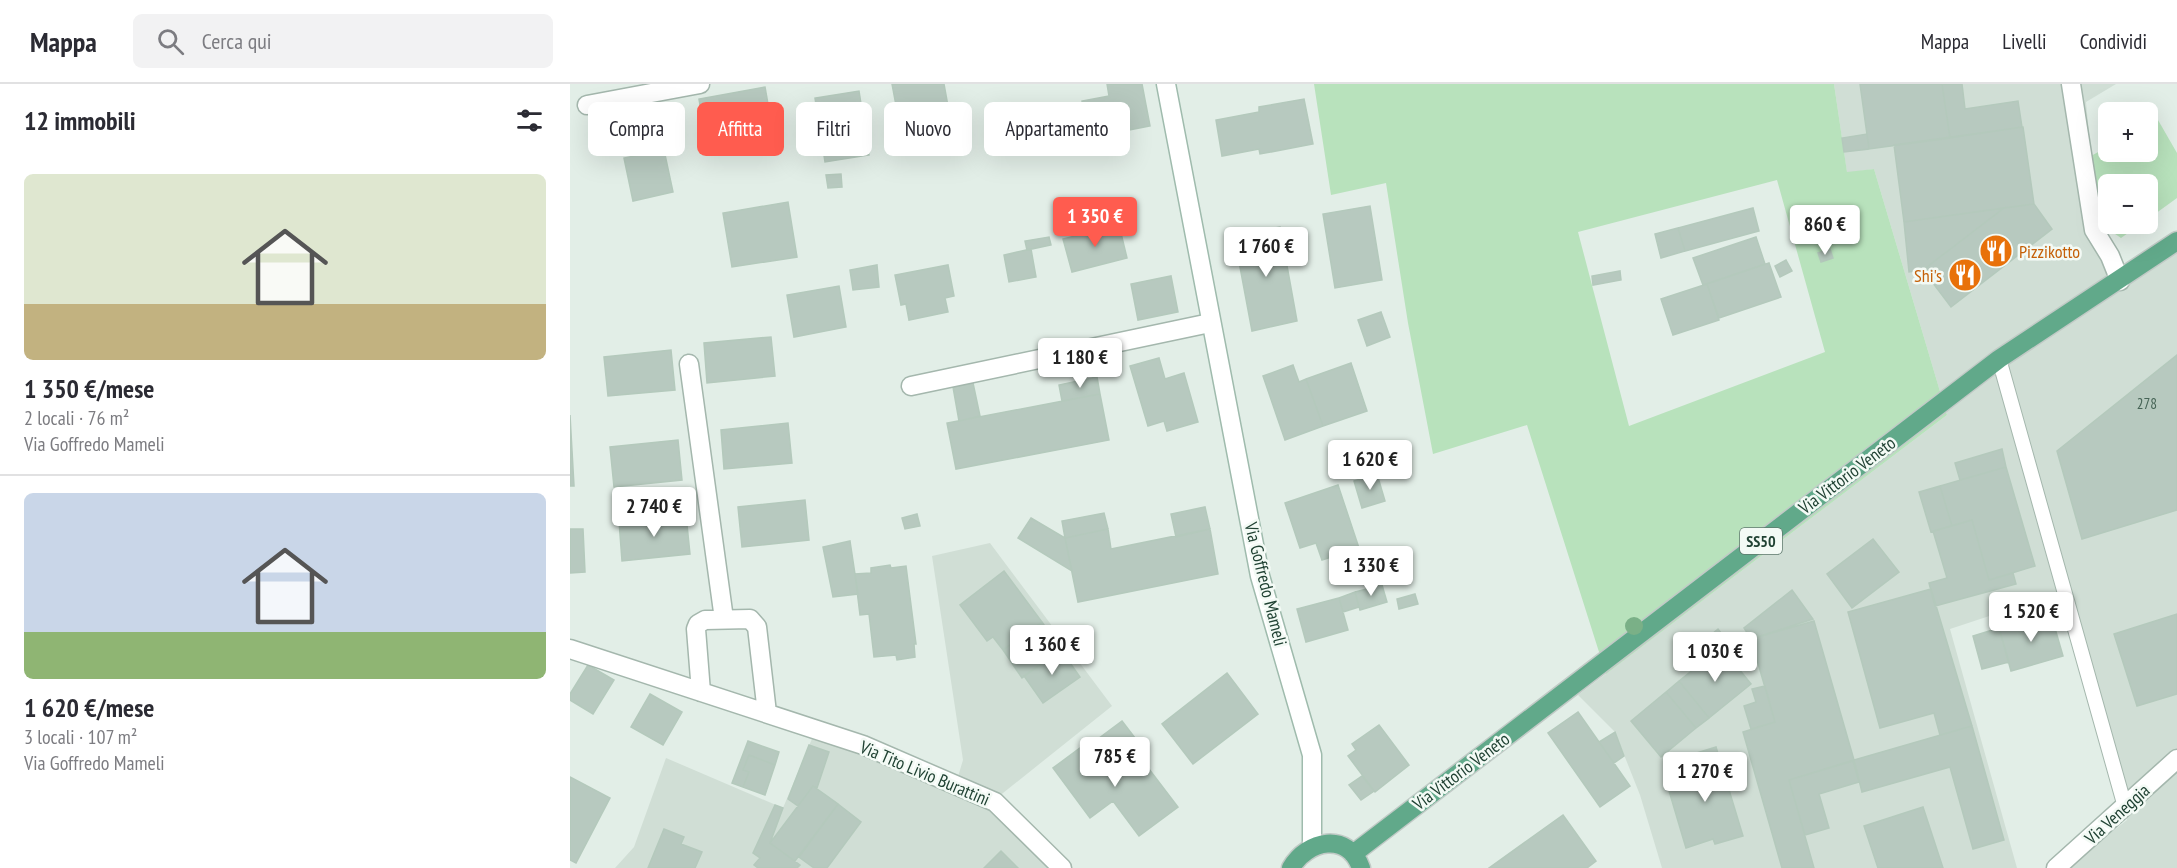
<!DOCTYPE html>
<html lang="it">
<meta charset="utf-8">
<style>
:root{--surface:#fff;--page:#f2f2f3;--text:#2b2b33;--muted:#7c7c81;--line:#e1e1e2;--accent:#ff5c4f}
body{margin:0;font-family:"PT Sans Narrow",sans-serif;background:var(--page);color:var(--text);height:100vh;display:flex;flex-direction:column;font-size:22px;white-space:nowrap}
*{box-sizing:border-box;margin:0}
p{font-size:20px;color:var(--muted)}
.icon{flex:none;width:33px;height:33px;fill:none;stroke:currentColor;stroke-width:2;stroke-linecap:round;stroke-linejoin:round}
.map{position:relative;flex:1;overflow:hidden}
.details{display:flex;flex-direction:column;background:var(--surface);width:570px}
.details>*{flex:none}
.top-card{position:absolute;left:18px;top:18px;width:570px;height:54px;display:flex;gap:12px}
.controls{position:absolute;left:1528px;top:18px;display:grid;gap:12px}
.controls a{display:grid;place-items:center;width:60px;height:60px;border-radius:9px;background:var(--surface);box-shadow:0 6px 24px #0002;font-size:30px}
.price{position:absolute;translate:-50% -51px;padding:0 14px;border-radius:6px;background:#fff;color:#222;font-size:20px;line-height:39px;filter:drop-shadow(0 2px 3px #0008)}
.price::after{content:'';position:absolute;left:50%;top:36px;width:18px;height:14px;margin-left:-9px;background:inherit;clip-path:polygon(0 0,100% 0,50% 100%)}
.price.on{background:var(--accent);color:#fff}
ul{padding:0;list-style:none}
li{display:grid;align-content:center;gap:12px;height:318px;padding:0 24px}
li+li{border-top:2px solid var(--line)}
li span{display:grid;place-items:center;height:186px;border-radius:9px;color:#555}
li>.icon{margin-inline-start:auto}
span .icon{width:108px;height:108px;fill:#fffc;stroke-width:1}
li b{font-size:26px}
h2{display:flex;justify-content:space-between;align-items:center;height:72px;padding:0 24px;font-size:26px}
.chip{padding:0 21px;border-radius:9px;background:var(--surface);box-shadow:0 6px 24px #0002;font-size:21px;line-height:54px}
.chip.on{background:var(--accent);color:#fff}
header{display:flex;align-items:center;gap:36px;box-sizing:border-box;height:84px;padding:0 30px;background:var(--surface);border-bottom:2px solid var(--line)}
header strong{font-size:28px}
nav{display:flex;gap:33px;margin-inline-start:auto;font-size:21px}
.search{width:420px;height:54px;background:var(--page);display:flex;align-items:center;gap:15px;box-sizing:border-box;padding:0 21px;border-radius:9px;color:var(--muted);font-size:22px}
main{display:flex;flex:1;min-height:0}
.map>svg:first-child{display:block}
.built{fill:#d0ded5}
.green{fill:#b8e2bc;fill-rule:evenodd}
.building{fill:#b7c9bf;stroke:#b4c9bc;stroke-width:1.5}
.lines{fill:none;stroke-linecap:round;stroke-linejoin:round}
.lane-casing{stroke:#a4b7ad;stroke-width:16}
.street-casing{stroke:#a4b7ad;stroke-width:21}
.secondary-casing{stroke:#9fbbad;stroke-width:21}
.primary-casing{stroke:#c1cac6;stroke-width:21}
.lane{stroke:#fff;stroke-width:14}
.street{stroke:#fff;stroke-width:18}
.secondary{stroke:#fff;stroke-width:18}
.primary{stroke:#61a98a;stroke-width:18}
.tree{fill:#7ab087}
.labels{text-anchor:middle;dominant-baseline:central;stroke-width:5;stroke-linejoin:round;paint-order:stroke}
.number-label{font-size:15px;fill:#466456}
.shield{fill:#f3faf5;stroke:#5f796d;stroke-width:1.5}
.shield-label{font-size:16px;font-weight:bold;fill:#204233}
.food-label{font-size:18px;fill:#c56008;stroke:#f3faf5;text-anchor:start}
.street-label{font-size:18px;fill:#204233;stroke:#f3faf5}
</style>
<header>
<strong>Mappa</strong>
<div class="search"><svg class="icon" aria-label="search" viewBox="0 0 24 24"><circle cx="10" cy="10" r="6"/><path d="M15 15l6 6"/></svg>Cerca qui</div>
<nav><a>Mappa</a><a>Livelli</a><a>Condividi</a></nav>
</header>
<main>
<section class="details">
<h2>12 immobili<svg class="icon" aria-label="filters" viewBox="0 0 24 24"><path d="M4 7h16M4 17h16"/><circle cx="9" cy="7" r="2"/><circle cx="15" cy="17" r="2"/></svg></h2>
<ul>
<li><span style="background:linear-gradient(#dfe7d0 70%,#c2b280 0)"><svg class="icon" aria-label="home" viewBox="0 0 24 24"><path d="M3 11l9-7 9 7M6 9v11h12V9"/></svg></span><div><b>1 350 €/mese</b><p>2 locali · 76 m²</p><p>Via Goffredo Mameli</p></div></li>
<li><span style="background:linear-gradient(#c9d6e8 75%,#8fb573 0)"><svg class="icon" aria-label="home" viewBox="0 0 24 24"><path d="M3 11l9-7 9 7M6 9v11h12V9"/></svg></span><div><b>1 620 €/mese</b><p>3 locali · 107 m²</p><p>Via Goffredo Mameli</p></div></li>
</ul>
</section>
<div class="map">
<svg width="1607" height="784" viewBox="0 0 1607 784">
<rect width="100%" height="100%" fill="#e2eee7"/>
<path class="built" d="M1264,0H1546L1516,18L1523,90L1532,141L1553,193L1607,157V784H1496L1557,736L1489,509L1380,545L1447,784H1092L1070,711L1045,648L1008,611L1377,331L1304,85L1277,89Z
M420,459L542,622L418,721L484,784H45L64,763L96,674L213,724L244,650L384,706L393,676L362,472Z"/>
<path class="green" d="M744,0H1264L1277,88L1304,85L1377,331L1036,590L957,341L863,370L838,239L816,99L761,111ZM1207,96L1255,268L1059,342L1008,148Z
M1588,36L1607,69V114L1578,135V100H1539V140H1571L1551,154L1532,141L1521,72L1539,62V68H1578V42Z"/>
<path class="building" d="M322,0H374L385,61L335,69Z
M537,0H572L580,42L518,54L512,17L539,12Z
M1290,0H1372L1380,54L1299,65Z
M1372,0H1392L1395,25L1448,17L1452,43L1380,54Z
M195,3L203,49L137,61L129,15Z
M289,7L299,71L255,78L245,14Z
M734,15L743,60L690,70L689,65L652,72L646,36L689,28V23Z
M512,22L517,50L506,53L502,24Z
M1453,43L1464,120L1334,138L1324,61Z
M1297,50L1299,65L1274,68L1272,54Z
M94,66L103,108L63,117L54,74Z
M271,90L272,103L258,104L256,91Z
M218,118L227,173L162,183L153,129Z
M1464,120L1482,145L1381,223L1353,186L1434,124Z
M800,122L812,196L765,204L753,130Z
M1183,124L1189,147L1115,167L1108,144Z
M1434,124L1353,186L1339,188L1334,138Z
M549,141L557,174L502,188L493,155Z
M710,143L727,237L682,247L664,151Z
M1108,144L1115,167L1091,174L1085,150Z
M479,153L481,161L457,166L455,157Z
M1186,153L1195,180L1133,201L1123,174Z
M461,165L466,193L439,198L434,171Z
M1260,165L1263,174L1251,178L1248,169Z
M1216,176L1222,187L1210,193L1205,182Z
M1199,179L1211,213L1149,234L1137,200Z
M307,181L309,203L283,206L280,186Z
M378,181L384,212L375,214L378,228L339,236L336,220L331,221L325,191Z
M1050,187L1051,196L1023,201L1022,192Z
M601,192L608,228L568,236L561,200Z
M1137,200L1149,236L1103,251L1091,215Z
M269,202L276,243L224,253L217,211Z
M811,228L820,253L797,262L788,236Z
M201,253L205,292L137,299L134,259Z
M101,266L105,306L38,312L34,273Z
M1607,271V426L1512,455L1487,367Z
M589,274L595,295L614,289L628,338L597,347L594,337L578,342L560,282Z
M781,279L797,327L753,342L736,295Z
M723,281L729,298L736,295L753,342L715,356L693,292Z
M527,293L530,310L492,317L489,301Z
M403,299L410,332L389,337L383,303Z
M530,310L539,356L386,385L377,339Z
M0,331L4,402H0Z
M218,339L222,379L154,385L151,346Z
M108,356L112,396L44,403L40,363Z
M1432,365L1436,383L1390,396L1385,379Z
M1436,383L1465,482L1419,496L1402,436L1382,442L1370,402Z
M807,390L815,417L792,424L784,397Z
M768,401L789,464L752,476L746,459L730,464L715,419Z
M1370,402L1382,442L1361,448L1349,408Z
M235,416L239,456L172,463L168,423Z
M635,423L640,445L606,453L601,430Z
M534,429L538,445L495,454L492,437Z
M347,430L350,442L335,445L332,434Z
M116,431L120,470L52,477L49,437Z
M461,434L495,454L502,487L448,454Z
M1402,436L1419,496L1443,489L1446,500L1365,522L1359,499L1377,494L1363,447Z
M0,445H13L15,488L0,489Z
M538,445L541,465L640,445L648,490L508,518L495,454Z
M1303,455L1329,488L1282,524L1257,490Z
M280,457L288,510L263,513L253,463Z
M320,481L321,484L336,482L346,560H344L345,573L327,576L326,571L304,573L299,530L290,531L285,490L301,489V484Z
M434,487L472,538L433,566L423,553L417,557L390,521Z
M812,501L817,518L790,526L785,508Z
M1361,505L1402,642L1370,651L1364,629L1310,644L1278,528Z
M1222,506L1243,535L1181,555L1174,544Z
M785,508L789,523L773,528L769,514Z
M845,510L848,520L829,525L827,515Z
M769,514L778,546L736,558L727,525Z
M1607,530V610L1567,622L1544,550Z
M1465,534L1466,538L1482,534L1493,572L1441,587L1429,544Z
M1244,537L1284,676L1219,696L1244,784H1212L1173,648L1205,638L1181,555Z
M472,538L491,566L452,594L433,566Z
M1429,544L1439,578L1412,585L1403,552Z
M1148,545L1154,553L1137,566L1131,559Z
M1151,563L1181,600L1139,634L1109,597Z
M491,566L510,593L473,619L454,592Z
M18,581L44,596L23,630L0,616V610Z
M657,589L688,630L623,680L592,640Z
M1109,597L1139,634L1126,644L1096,608Z
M1195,602L1205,638L1181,645L1174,622L1186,618L1182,605Z
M1096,608L1126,644L1091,673L1061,637Z
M80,610L112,628L93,661L61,643Z
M1008,628L1060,702L1030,723L978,649Z
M552,637L572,663L544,684L524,658Z
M809,641L839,681L805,708L778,672L786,666L782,660Z
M1402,642L1434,756L1403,765L1380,683L1292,708L1284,676Z
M1045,648L1054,672L1044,679L1029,658Z
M522,655L544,684L556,674L567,688L576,681L608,723L569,752L543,717L520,734L483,684Z
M178,657L209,668L205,681L179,671L173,686L179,688L173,703L162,699Z
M239,661L259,668L247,704L243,702L228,722L218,715Z
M1146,663L1173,752L1145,760L1143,755L1116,764L1097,700L1127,691L1120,671Z
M179,671L205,681L195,711L173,703L179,688L173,686Z
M1283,677L1289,698L1249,710L1259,744L1235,751L1219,696Z
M792,692L804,707L791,716L779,701Z
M0,693L40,714L6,779L0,776Z
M243,702L268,720L225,777L200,759Z
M268,720L291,738L257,784H244L229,773Z
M205,721L213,724L200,759L230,781L227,784H188L184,781L190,774L183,769Z
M1353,723L1373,784H1308L1294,742Z
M993,731L1026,777L1017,784H919Z
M94,745L114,753L111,760L132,768L125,784H78Z
M431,767L448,784H414Z"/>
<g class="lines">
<g class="lane-casing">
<path id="lane" d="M1429,275L1555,723"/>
</g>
<g class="street-casing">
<path id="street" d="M1501,0L1524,146L1540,172L1550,197
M17,21L130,0
M119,280L154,535
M341,302L640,239
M0,565L293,661L425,718L492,784
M131,608L126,545L128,540L135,536L180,535L187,543L197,629
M1486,784L1607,675"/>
</g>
<g class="secondary-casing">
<path id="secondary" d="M596,0L690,492L742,671V762"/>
</g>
<g class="primary-casing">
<path id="primary" d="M783,770L1429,275L1607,157
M721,784C737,756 778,747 791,784"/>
</g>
<use href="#lane" class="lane"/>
<use href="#street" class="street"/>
<use href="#secondary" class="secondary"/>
<use href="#primary" class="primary"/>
</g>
<circle class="tree" cx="1064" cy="542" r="9"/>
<defs>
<g id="restaurant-disc" transform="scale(1.725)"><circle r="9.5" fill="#e8710a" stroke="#f3faf5"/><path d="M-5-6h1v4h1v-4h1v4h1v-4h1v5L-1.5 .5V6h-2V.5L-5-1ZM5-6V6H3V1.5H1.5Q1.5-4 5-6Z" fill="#fff"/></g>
</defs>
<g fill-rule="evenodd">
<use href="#restaurant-disc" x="1426" y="167"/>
<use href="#restaurant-disc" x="1395" y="191"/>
</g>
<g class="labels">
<g class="number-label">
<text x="1577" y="319">278</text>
</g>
<rect class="shield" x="1170" y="444" width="42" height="26" rx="4.5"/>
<g class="shield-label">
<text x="1191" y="457">SS50</text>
</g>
<g class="food-label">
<text x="1449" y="167">Pizzikotto</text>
<text x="1372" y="191" text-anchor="end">Shi's</text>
</g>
<g class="street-label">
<text transform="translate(1277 391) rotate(-37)">Via Vittorio Veneto</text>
<text transform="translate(696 500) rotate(76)">Via Goffredo Mameli</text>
<text transform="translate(891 687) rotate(-37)">Via Vittorio Veneto</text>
<text transform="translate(355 689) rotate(23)">Via Tito Livio Burattini</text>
<text transform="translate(1547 730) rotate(-42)">Via Veneggia</text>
</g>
</g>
</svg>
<div class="controls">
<a>+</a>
<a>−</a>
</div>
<b class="price on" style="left:525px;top:164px">1 350 €</b>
<b class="price" style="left:1255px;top:172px">860 €</b>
<b class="price" style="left:696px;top:194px">1 760 €</b>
<b class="price" style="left:510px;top:305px">1 180 €</b>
<b class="price" style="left:800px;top:407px">1 620 €</b>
<b class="price" style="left:84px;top:454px">2 740 €</b>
<b class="price" style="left:801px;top:513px">1 330 €</b>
<b class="price" style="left:1461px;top:559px">1 520 €</b>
<b class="price" style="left:482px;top:592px">1 360 €</b>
<b class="price" style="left:1145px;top:599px">1 030 €</b>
<b class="price" style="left:545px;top:704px">785 €</b>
<b class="price" style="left:1135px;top:719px">1 270 €</b>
<div class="top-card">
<a class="chip">Compra</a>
<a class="chip on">Affitta</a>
<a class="chip">Filtri</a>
<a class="chip">Nuovo</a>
<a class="chip">Appartamento</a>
</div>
</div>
</main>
